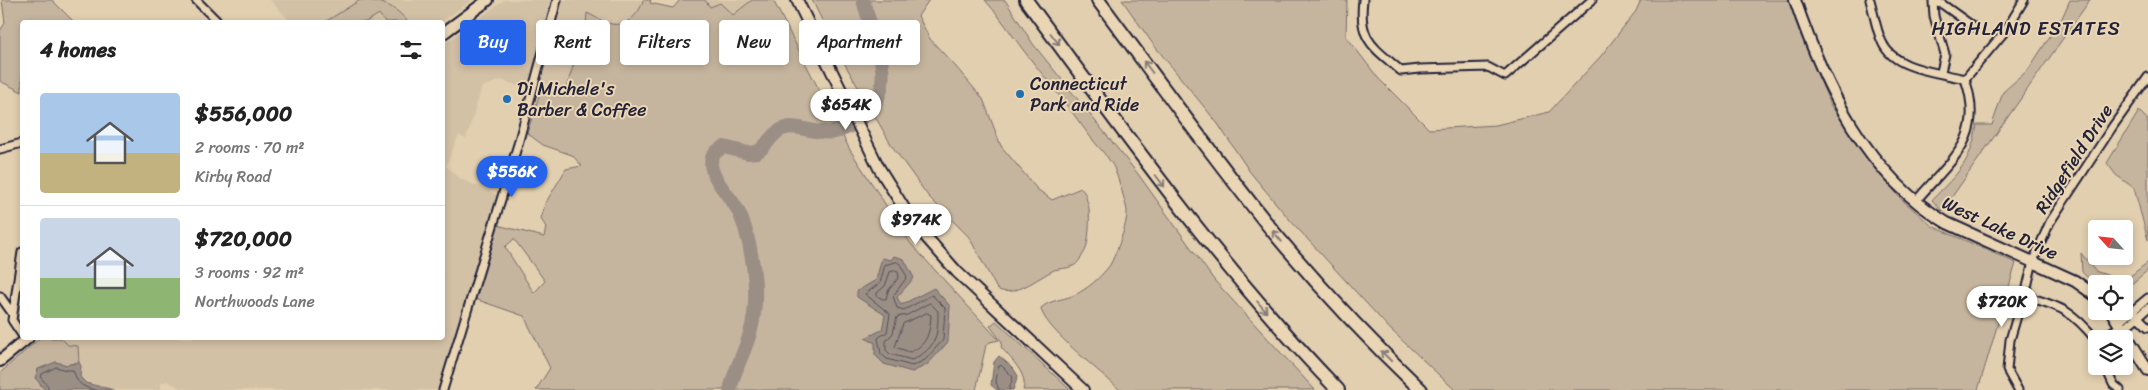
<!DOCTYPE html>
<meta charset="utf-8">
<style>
:root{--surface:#fff;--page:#f6f6f6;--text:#222;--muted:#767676;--line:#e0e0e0;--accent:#2563eb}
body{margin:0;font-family:Sriracha,sans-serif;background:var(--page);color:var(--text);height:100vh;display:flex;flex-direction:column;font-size:19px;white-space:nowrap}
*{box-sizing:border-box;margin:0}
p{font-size:16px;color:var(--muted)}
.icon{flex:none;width:28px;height:28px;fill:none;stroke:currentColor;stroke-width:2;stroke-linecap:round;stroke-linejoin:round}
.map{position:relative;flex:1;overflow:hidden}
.panel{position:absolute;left:20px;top:20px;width:425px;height:320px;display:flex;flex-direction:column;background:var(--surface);border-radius:5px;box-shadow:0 2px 8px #0003}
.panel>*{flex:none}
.banner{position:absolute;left:460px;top:20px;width:475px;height:45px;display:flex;gap:10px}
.needle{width:32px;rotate:297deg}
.tools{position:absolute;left:2088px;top:220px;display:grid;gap:10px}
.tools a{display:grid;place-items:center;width:45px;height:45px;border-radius:5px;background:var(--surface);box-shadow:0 2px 8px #0003;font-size:25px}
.price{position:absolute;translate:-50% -42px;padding:0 11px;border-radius:18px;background:#fff;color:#222;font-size:16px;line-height:32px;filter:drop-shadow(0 1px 2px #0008)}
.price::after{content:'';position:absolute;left:50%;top:30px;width:15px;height:11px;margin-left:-8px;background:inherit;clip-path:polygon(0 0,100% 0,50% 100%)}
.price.active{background:var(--accent);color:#fff}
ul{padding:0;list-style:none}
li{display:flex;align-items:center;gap:15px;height:125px;padding:0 20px}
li+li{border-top:1px solid var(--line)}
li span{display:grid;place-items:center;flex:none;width:140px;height:100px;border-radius:5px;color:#555}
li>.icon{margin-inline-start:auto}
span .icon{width:60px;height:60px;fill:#fffc;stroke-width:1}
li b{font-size:21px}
h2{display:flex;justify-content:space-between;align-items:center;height:60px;padding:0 20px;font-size:21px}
.pill{padding:0 18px;border-radius:5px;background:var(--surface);box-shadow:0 2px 8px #0003;font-size:18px;line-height:45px}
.pill.active{background:var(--accent);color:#fff}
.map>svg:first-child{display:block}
.built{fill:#d3c1a6}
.green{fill:#c6b59e;stroke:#746c6c;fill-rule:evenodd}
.water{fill:#9b8f85;stroke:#6b6367}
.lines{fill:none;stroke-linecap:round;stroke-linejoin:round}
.shore{stroke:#524e59;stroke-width:1}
.river{stroke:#9b8f85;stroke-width:14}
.street-casing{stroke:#22223b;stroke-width:11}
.secondary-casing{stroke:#22223b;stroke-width:14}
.highway-casing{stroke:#22223b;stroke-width:16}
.street{stroke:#ead6b4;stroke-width:7}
.secondary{stroke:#ead6b4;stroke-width:10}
.highway{stroke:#ead6b4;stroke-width:12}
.oneway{stroke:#867c78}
.poi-dot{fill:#1f6fb2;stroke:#ead6b4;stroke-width:2}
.labels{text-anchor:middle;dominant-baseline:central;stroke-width:4;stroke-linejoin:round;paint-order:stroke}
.poi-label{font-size:18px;fill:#22223b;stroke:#ead6b4;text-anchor:start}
.street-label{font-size:18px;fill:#22223b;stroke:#ead6b4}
.neighbourhood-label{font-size:19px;letter-spacing:1px;fill:#22223b;stroke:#ead6b4}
</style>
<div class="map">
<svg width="2148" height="390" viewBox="0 0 2148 390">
<rect width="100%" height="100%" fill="#e2cfaf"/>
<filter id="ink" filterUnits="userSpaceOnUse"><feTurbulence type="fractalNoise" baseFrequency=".02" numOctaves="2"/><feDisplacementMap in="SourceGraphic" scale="10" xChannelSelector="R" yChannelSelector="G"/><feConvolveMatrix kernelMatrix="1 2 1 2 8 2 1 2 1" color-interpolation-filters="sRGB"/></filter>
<g filter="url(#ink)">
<path class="built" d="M270,0H472L442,22H366L375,16L326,22H291Z
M504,0H643L641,8L633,18L618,25L609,24L587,13L584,50L578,51L565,92L556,88L540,93L501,80L482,87L466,139L459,135L446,166L461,179L498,195L439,390H193L180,388L167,381L161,383V390H114L85,381L80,377L81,366L78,346L68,345L61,338H442L443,45Z
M705,0H756H752L732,15L720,3L710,7Z"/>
<path class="green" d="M2,0H52L74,22H22V92L0,81V31L5,23Z
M360,0C381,0 395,6 408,22H385L379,14L366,22H325Z
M643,0H651L650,3L673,8L680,0H705L710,7L720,3L733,15L752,0H773L850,150L911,244L999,340L990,342L986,345L976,390H536L550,368L524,316L475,299L497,225L544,237L546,227L541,219L545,204L566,169L582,166L572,155L543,145L527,133L540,93L556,88L565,91L578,51L584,50L587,13C594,16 601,21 608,23C624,29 640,15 643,0ZM514,239L545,281L534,293L505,247Z
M812,0H929L918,16L930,39L956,67L983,99L1001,146L1037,189L1052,200L1081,188L1086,195C1086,201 1089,204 1089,209C1090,219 1089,243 1085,251C1082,256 1078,264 1073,266C1067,269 1060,268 1054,270C1039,277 1013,299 997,289L969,237L928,196L892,146L839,54Z
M985,0H1005L1033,44L1138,174L1214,280L1315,390H1120C1104,374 1043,328 1041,308C1050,300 1062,300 1072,296C1087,290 1101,277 1110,265C1116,254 1128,223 1127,211C1126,203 1116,170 1112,164C1106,154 1096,145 1089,135C1068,106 1046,79 1024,51C1011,34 1000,16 985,0Z
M1122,0H1347L1346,36L1378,78L1429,129L1496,125L1549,112L1601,56L1636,11L1641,0H1789L1799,30L1831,106L1899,197L1932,226L2016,263L1978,390H1455L1390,329L1289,219L1250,172L1218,124L1153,44Z
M2070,0H2090L1942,211L1932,200C1959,171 1970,165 1977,125H1992L2003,92L2028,70L2062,18Z
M2139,111L2148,120V240L2134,188L2116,175L2107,163Z
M2081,253L2095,271L2124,281L2148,262V270L2129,286L2124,298V284H2096V286L2082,272Z
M996,321L1068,388L1070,390H1023C1029,375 1010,358 1001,347L1002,342L990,326Z
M40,338H61L68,345L78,346L79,362L67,365L55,362L40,385L46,390H0V373Z"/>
<path class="water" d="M894,256L904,259L914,278L897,297L901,305L934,288L950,306L948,342L927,365L912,372L884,364L875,355V343L865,338L882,330L885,315L857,297V291L876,280L882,258L891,260Z
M999,356L1013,368L1018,376L1013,390H997L991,385L994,362Z
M56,362L67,365L79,362L81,366L80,377L86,383L114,390H46L35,378L38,369Z"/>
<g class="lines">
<path class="shore" d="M897,262L900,264L907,277L893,296L897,308L904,310L932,295L945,308L943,340L925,360L912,366L887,359L881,354L878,338L887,332L890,314L865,294L880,283L885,265Z
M895,271L898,272L899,277L888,291L886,299H883L877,296V293L885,286L890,272Z
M930,303L938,311C938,335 937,348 912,360L890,354L886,350V341L893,333L897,317L907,315Z
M927,313L931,315C930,331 928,345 910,352L895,347L903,324Z
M48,390V386L41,378L42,374L56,367L66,370H73C78,384 80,386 95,390
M999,390L996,382L998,367L1001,365L1013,377L1009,390"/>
<path class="river" d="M730,390C734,370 745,352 750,333C760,301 754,259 745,228C742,219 739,211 734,204C724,189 694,160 724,147L748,153L757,152C768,146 772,131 786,128C797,124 818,135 834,132C846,130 855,124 864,116C901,85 873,39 863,0"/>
<g class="street-casing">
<path id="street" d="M196,0L218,22
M1363,0C1358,41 1374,47 1401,71L1420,69L1488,67L1505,76L1592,0
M1870,0C1874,14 1876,29 1882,42C1894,70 1938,72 1965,79
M1941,72L1945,54L1934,16L1933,2L1942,4L1974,27
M1965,79L2006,30L2024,0
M0,149L22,143
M1916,201C1951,159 1986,139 1965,79
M22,252L12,320L22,335
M0,296L12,313
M2025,296C2060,306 2073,311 2096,340
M2136,315L2148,327
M2119,322L2148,298
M2123,329L2148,308
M2100,339L2121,326
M2105,366L2113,384L2120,390
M443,390L518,144L557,0
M2018,390L2007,370L2010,340L2017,316L2025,296L2033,261L2050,222L2113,126L2148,77"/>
</g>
<g class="secondary-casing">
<path id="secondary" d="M797,0L879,168L912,221L957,272L1083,390
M1795,0C1824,85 1867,176 1947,223L2075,281L2096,296
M442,34L488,0
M2111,311L2148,370
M0,361L28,338"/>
</g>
<g class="highway-casing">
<path id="highway" d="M1026,0C1125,134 1222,270 1338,390
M1098,0C1157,79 1214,159 1276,235C1322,290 1370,341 1421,390"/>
</g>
<use href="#street" class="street"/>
<use href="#secondary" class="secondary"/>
<use href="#highway" class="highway"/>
</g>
<defs><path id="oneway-shaft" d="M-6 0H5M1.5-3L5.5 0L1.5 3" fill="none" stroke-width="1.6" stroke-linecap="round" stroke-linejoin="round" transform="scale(1.25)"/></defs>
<g class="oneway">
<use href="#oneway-shaft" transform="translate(1055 39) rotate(53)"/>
<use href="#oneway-shaft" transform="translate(1148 67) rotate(-127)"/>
<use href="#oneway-shaft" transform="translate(1160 181) rotate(53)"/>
<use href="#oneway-shaft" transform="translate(1277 236) rotate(-130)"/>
<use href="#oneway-shaft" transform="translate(1262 307) rotate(49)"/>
<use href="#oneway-shaft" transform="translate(1386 356) rotate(-135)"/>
</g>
</g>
<g class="poi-dot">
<circle cx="1020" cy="94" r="5"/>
<circle cx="507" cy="99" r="5"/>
</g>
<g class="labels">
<g class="poi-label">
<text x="1030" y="84">Connecticut<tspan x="1030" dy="21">Park and Ride</tspan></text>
<text x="517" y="89">Di Michele's<tspan x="517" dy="21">Barber &amp; Coffee</tspan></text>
</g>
<g class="street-label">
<text transform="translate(2074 159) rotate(-57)">Ridgefield Drive</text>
<text transform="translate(2000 228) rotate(25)">West Lake Drive</text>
</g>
<g class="neighbourhood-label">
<text x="2026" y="28">HIGHLAND ESTATES</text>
</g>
</g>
</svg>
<div class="tools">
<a><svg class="needle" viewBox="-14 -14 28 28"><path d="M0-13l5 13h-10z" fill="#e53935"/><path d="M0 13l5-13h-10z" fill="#767676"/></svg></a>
<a><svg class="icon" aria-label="locate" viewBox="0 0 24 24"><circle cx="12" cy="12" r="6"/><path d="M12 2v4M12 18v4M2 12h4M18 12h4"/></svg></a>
<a><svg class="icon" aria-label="layers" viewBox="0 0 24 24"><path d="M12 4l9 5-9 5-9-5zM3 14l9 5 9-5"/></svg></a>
</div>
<b class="price" style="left:846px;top:131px">$654K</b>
<b class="price active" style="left:512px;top:198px">$556K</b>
<b class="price" style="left:916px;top:246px">$974K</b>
<b class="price" style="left:2002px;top:328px">$720K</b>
<div class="banner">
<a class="pill active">Buy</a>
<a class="pill">Rent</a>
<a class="pill">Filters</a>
<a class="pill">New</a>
<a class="pill">Apartment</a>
</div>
<section class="panel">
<h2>4 homes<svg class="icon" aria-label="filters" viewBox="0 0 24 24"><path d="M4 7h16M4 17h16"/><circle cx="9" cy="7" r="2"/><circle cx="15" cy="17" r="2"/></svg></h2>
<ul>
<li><span style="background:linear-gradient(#a9c7e8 60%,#c2b280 0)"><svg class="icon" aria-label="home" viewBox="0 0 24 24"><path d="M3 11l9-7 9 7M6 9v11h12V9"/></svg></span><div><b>$556,000</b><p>2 rooms · 70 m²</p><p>Kirby Road</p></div></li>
<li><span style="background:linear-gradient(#c9d6e8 60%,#8fb573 0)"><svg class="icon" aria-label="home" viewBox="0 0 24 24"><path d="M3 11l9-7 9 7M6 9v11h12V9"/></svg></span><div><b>$720,000</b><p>3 rooms · 92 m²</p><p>Northwoods Lane</p></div></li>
</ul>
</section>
</div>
